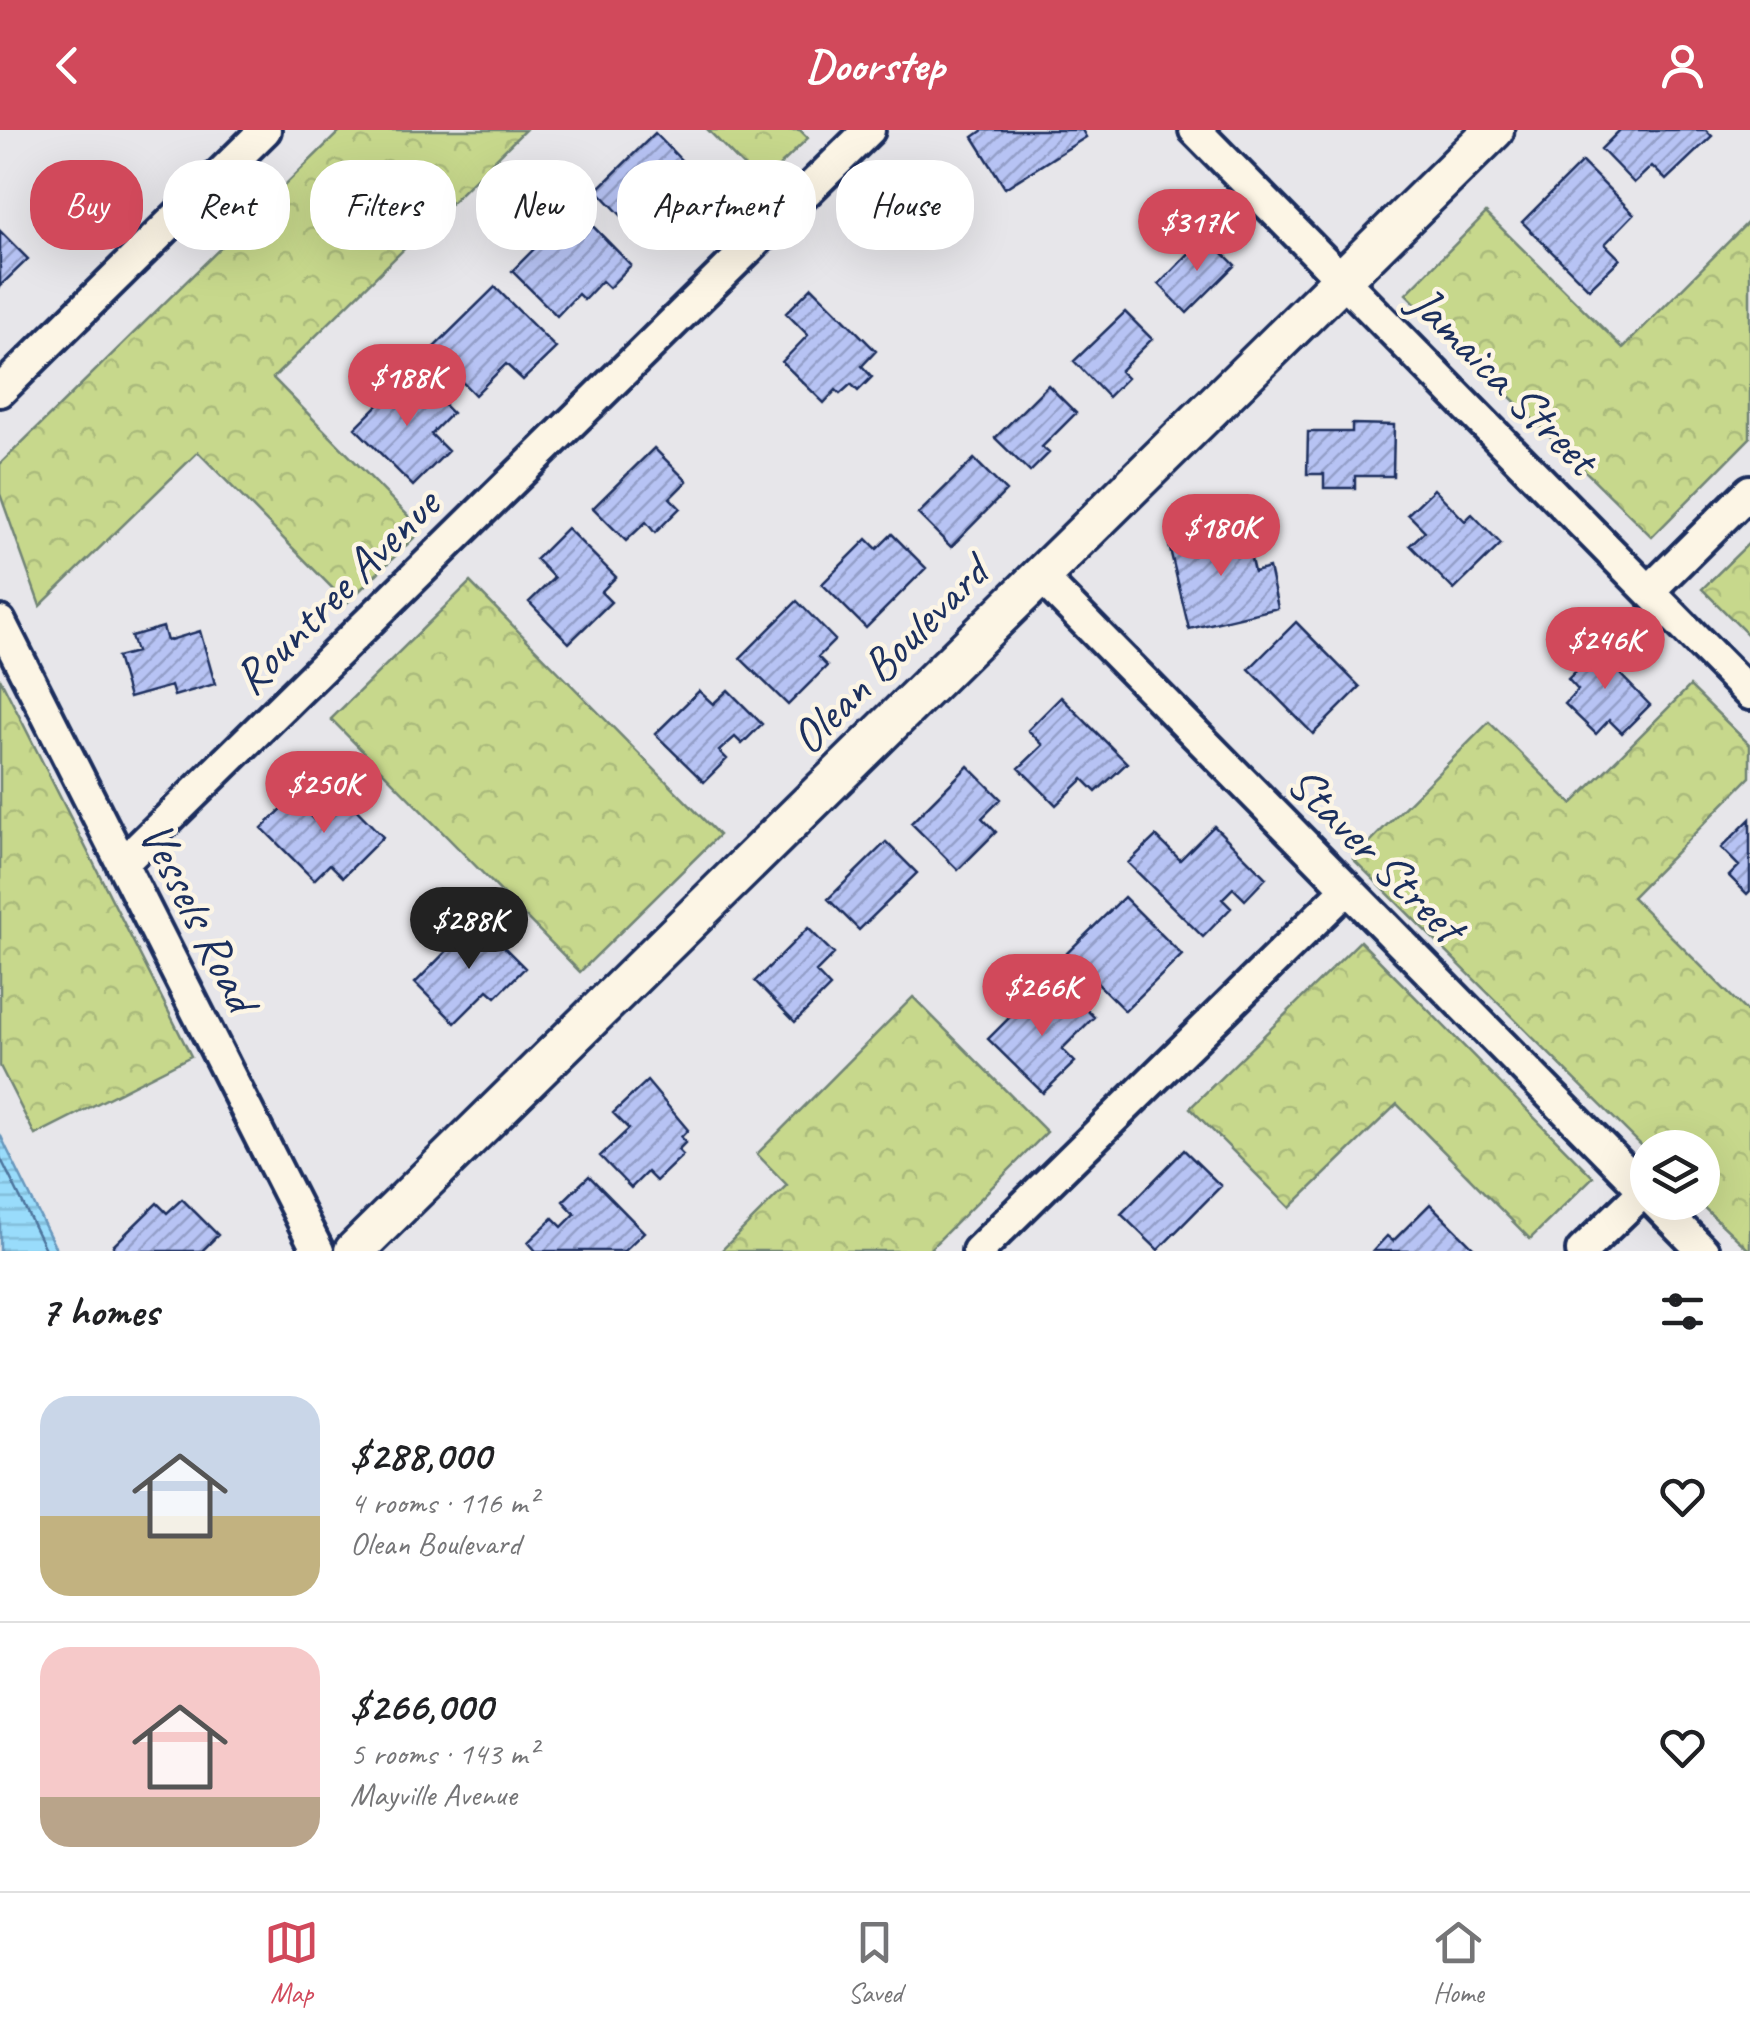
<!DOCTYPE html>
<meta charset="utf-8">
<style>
:root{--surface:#fff;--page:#f6f6f6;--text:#202124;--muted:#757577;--line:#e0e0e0;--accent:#d1495b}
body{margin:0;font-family:Caveat,sans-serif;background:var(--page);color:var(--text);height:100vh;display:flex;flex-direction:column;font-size:38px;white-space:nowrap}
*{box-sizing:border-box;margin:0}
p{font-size:32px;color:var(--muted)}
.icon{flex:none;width:55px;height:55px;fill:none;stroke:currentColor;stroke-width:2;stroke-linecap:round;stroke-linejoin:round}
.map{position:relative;height:1121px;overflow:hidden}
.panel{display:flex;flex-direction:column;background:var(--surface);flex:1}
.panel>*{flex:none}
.guide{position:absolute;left:30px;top:30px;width:1000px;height:90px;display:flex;gap:20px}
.fabs{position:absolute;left:1630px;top:1000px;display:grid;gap:20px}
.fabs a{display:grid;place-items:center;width:90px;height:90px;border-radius:50%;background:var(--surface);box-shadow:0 10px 40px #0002;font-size:50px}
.price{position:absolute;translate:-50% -85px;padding:0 22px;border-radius:35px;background:var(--accent);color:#fff;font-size:32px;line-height:65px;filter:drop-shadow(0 2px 5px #0008)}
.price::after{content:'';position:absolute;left:50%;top:60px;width:30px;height:22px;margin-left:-15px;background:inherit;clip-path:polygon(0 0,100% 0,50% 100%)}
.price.active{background:#222;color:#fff}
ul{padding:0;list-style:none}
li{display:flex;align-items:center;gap:30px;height:250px;padding:0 40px}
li+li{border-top:2px solid var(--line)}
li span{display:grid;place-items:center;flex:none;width:280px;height:200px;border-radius:30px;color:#555}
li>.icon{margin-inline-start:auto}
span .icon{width:120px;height:120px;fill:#fffc;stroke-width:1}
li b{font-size:42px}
h2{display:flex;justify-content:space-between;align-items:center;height:120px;padding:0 40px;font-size:42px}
.pill{padding:0 35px;border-radius:40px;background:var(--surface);box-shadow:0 10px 40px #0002;font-size:35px;line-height:90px}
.pill.active{background:var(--accent);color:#fff}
header{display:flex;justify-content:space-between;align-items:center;height:130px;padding:0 40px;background:var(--accent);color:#fff;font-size:45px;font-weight:800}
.dock{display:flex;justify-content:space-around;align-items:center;height:140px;border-top:2px solid var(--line);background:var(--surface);font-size:28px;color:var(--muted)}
.dock a{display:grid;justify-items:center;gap:5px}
.dock .active{color:var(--accent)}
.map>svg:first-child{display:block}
.forest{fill:url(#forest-crowns);stroke:#718475;stroke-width:2.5}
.water{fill:url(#water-rules);stroke:#6797bc;stroke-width:2.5}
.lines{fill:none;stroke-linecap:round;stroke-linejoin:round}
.shore{stroke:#4d749d;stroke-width:2.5}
.building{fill:url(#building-hatch);stroke:#1b2f5e;stroke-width:2.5}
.minor-casing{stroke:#1b2f5e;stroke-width:38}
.tertiary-casing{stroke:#1b2f5e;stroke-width:45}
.minor{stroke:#fcf5e5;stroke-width:30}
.tertiary{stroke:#fcf5e5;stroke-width:38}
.labels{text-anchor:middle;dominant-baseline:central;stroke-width:9;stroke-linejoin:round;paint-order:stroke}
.street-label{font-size:48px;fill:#1b2f5e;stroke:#fcf5e5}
</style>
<header><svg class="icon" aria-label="back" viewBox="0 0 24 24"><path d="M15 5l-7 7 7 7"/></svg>Doorstep<svg class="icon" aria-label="person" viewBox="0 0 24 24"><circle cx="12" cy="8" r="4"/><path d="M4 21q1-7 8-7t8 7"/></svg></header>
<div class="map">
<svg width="1750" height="1121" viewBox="0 0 1750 1121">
<defs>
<pattern id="forest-crowns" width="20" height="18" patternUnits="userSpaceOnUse" patternTransform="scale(2.5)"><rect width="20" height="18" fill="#c7d88c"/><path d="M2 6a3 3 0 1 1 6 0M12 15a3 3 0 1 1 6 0" fill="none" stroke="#aaba7b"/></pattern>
<pattern id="water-rules" width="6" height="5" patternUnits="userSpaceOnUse" patternTransform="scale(2.5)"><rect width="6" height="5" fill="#99dcfb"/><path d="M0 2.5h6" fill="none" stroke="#83bdda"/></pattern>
<pattern id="building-hatch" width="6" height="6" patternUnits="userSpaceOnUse" patternTransform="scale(2.5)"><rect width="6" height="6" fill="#b7c3f4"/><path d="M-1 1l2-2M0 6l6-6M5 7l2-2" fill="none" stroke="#949fc9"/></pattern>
</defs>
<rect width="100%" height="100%" fill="#e7e6ea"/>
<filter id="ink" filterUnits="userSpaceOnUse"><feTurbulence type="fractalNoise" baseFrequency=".01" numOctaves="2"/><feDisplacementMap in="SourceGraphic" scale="20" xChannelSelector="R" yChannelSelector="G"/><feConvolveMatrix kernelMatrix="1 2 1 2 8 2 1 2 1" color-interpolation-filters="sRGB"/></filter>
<g filter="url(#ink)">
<path class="forest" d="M341,0H525L273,248L422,400L347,473L198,322L40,476L0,364V334Z
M708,0H800L808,8L761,54Z
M1486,83L1623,218L1750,90V308L1652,407L1406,164Z
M1750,412V507L1702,459Z
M470,452L719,705L580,842L331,589Z
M0,548L191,926L35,1005L0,936Z
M1690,556L1750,615V647L1632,767L1750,885V1121L1699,1073L1702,1072V1018H1648L1647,1021L1353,729L1489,592L1572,674Z
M1360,811L1593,1047L1530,1109L1397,974L1290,1078L1190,978Z
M913,867L1047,1002L928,1121H721L787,1055L757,1024Z"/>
<path class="water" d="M0,1004L6,1017L57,1121H0Z"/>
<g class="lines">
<path class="shore" d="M0,1027L46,1121"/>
</g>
<path class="building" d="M983,0H1082L1086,7L1005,58L973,7Z
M1620,0H1706L1712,6L1666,50L1652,36L1634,53L1601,19Z
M655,3L711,61L681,90L667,75L638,103L597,60Z
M1582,32L1634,84L1605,114L1620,129L1589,159L1522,92Z
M575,78L631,135L609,158L602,151L584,170L578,164L557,186L512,141Z
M0,101L28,129L0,156Z
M1206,106L1235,135L1187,183L1159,154Z
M495,157L556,218L523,250L506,234L475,265L431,220Z
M812,157L876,221L862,236L872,247L858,261L851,254L840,264L836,260L824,273L782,232L808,205L786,183Z
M1125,182L1152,209L1120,241L1127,248L1108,267L1074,231Z
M411,242L452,283L431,304L448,321L413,356L355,298Z
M1048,255L1076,283L1042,317L1049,323L1030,342L995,308Z
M1352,294L1394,295L1393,346H1355V358H1324V344H1307L1308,302H1352Z
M654,318L687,351L670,368L680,378L655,403L646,392L626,411L593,378Z
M974,329L1006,361L951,417L918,384Z
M1434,359L1465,391L1472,384L1501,414L1454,460L1410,415L1425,401L1408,384Z
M567,398L616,447L601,462L611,472L569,513L529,472L554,448L536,429Z
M1244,398L1254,442L1269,438L1278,478L1189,499L1169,415Z
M892,404L926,438L866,498L822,454L867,409L877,419Z
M797,471L835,510L818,527L827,536L788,575L740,528Z
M1296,492L1360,557L1313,604L1249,539Z
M163,497L167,511L200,501L215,554L174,566L171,556L129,568L117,527L136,522L131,506Z
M1605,512L1630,537L1621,545L1650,575L1622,603L1609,590L1596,604L1565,574L1578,560L1568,549Z
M728,560L762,594L742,614L735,607L719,621L727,629L704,652L655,604L699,561L713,574Z
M1061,567L1127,633L1096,662L1083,649L1056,675L1019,638L1043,615L1028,600Z
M968,636L1001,669L982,688L996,702L958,740L911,693Z
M340,663L383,707L343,747L330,734L314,750L262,698L293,668L313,689Z
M1750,689V761L1747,764L1729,746L1739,736L1721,718Z
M1214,696L1266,748L1245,770L1233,758L1222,769L1231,778L1203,807L1128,733L1156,706L1180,730Z
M886,712L917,743L859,800L828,769Z
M1124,767L1182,825L1125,881L1067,823Z
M477,790L525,838L496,867L488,860L455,893L415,853Z
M808,798L834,824L816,842L830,857L795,892L755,851Z
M1066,859L1094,887L1062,919L1075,932L1043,963L988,909L1024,873L1038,887Z
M647,951L688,1000L681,1007L686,1012L678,1020L683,1025L656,1051L647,1042L631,1058L600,1026L629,999L613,983Z
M1184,1020L1221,1056L1158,1120L1121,1084Z
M589,1046L644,1102L624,1121H536L528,1112L553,1088L562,1097L575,1084L563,1071Z
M182,1069L218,1105L202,1121H118L113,1116L157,1073L167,1083Z
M1430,1074L1477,1121H1373L1387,1106L1393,1111Z"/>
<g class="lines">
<g class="minor-casing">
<path id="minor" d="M1195,0L1750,564
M0,261L265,0
M1040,446L1648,1064
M1649,461L1750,361
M0,492L318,1121
M122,734L869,0
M1655,1072L1703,1121
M978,1121L1347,759
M1582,1121L1644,1061"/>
</g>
<g class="tertiary-casing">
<path id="tertiary" d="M354,1121L1494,0"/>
</g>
<use href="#minor" class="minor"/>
<use href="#tertiary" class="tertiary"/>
</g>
</g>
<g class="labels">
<g class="street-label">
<text transform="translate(1504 250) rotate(45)">Jamaica Street</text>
<text transform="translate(336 461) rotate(-45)">Rountree Avenue</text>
<text transform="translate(889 525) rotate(-45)">Olean Boulevard</text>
<text transform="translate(1376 724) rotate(45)">Staver Street</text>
<text transform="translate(199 786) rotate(63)">Vessels Road</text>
</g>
</g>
</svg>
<div class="fabs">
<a><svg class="icon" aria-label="layers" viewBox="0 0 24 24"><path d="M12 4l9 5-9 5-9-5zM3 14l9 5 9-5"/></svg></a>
</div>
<b class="price" style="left:1197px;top:144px">$317K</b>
<b class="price" style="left:407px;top:299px">$188K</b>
<b class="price" style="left:1221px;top:449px">$180K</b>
<b class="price" style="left:1605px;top:562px">$246K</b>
<b class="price" style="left:324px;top:706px">$250K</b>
<b class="price active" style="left:469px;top:842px">$288K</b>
<b class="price" style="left:1042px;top:909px">$266K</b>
<div class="guide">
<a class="pill active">Buy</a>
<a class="pill">Rent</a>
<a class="pill">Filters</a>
<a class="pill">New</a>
<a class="pill">Apartment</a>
<a class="pill">House</a>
</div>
</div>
<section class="panel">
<h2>7 homes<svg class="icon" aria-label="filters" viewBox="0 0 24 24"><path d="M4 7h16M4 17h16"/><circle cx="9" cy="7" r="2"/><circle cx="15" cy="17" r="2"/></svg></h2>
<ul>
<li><span style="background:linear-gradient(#c9d6e8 60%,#c2b280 0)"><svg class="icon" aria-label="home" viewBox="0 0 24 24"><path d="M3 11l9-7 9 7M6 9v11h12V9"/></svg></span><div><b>$288,000</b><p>4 rooms · 116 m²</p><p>Olean Boulevard</p></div><svg class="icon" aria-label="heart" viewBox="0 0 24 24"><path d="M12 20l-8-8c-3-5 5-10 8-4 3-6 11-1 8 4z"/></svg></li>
<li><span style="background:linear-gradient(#f6c9c9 75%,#b9a48a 0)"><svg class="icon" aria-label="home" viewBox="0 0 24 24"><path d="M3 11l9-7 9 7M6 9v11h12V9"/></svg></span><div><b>$266,000</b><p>5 rooms · 143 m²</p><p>Mayville Avenue</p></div><svg class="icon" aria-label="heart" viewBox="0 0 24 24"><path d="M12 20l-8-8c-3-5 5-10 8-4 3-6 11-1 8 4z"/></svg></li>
</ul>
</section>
<nav class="dock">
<a class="active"><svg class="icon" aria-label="map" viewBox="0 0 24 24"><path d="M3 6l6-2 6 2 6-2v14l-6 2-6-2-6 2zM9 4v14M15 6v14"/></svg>Map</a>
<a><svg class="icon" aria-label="saved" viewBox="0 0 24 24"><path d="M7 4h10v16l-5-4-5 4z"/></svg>Saved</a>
<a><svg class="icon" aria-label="home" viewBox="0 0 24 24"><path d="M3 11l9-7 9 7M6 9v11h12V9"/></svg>Home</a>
</nav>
